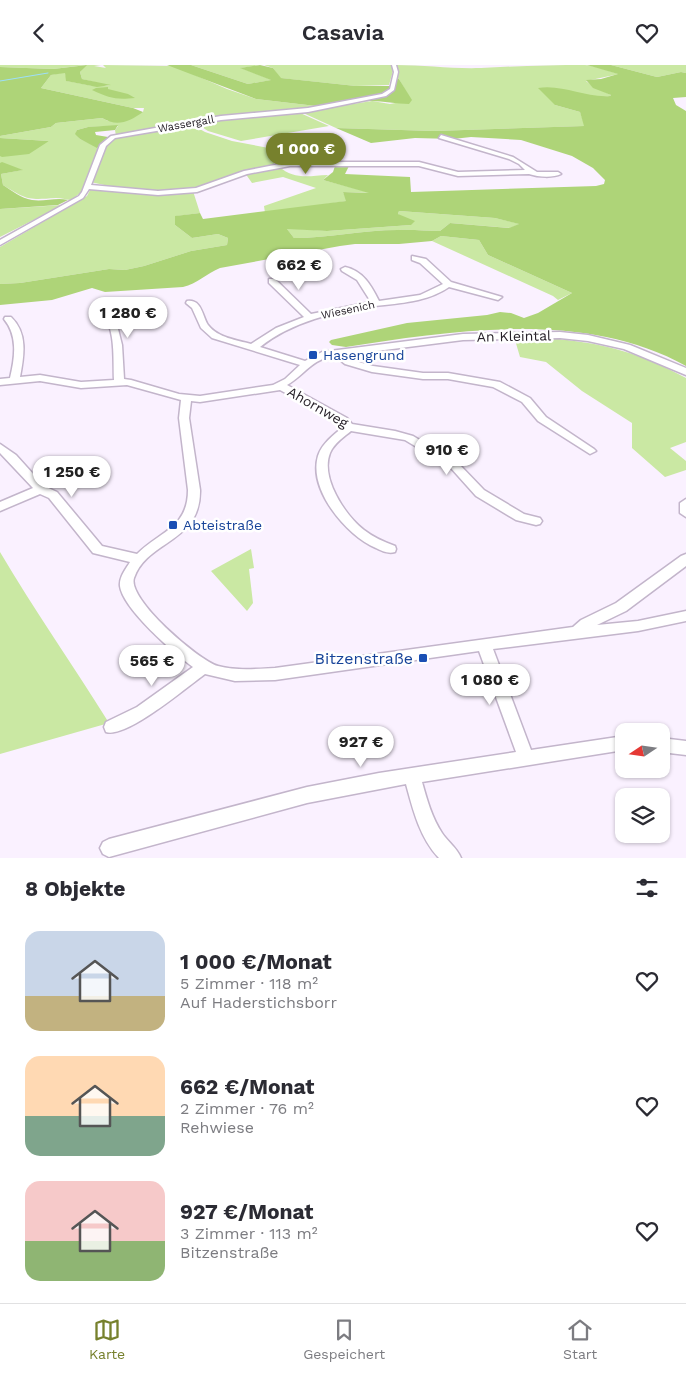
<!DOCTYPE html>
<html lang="de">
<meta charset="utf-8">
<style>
:root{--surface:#fff;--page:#f2f2f3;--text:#2b2b33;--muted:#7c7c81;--line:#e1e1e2;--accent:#77812d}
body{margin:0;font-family:"Work Sans",sans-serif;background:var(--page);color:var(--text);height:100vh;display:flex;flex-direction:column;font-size:19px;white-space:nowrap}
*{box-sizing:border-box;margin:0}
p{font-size:16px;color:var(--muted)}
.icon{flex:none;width:28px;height:28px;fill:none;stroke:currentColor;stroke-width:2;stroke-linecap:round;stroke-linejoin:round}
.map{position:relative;height:793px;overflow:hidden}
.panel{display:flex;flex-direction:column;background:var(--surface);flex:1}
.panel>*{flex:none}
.needle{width:32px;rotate:257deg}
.fabs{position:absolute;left:615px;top:658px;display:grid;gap:10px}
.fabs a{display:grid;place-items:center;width:55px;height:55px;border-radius:10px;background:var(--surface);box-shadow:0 1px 4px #0004;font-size:25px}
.price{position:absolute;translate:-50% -42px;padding:0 11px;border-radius:18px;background:#fff;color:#222;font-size:16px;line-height:32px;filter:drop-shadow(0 1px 2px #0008)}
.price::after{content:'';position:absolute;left:50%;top:30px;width:15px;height:11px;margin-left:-8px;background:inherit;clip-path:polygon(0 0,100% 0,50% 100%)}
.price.on{background:var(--accent);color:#fff}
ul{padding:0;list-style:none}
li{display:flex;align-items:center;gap:15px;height:125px;padding:0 25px}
li span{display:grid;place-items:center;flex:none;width:140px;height:100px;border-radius:15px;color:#555}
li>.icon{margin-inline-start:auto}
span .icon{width:60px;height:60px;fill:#fffc;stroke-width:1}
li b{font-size:21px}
h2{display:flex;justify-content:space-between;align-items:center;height:60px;padding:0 25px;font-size:21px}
header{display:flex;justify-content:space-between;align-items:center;height:65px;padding:0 25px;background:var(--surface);font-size:22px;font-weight:600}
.tabs{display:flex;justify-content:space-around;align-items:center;height:70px;border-top:1px solid var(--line);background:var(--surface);font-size:14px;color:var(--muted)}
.tabs a{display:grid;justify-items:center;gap:2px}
.tabs .on{color:var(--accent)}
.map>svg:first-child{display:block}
.green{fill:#cae8a3}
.forest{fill:#aed478;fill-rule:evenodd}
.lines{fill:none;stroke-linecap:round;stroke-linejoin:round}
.stream{stroke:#9ddffa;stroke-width:1}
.minor-casing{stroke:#c3b5cb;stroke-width:3}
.minor{fill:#fff;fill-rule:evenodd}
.transit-dot{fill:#1a4fb4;stroke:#fff;stroke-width:2}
.labels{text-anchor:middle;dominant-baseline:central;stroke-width:5;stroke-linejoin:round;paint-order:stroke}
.far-street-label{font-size:11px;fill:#272129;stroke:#fff}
.street-label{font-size:14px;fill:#272129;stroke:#fff}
.transit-label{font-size:14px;fill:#164399;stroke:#fff;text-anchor:start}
.near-transit-label{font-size:16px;fill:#164399;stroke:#fff;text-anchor:end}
</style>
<header><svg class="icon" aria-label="back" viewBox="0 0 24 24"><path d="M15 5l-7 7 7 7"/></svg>Casavia<svg class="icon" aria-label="heart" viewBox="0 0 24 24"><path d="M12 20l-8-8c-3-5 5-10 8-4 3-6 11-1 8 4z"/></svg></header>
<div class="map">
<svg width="686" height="793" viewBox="0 0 686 793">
<rect width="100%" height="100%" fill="#faf1ff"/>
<path class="green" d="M0,0H101L94,1L106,3L103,0L174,1L227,24L256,34L316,41L312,43L226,52L116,71L115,65L118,61L88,62L77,65L76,69L80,74L99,83L81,127L72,135C67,135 62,133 56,133C28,135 27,135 3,120L1,109L22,105L0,98V91L49,76L0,73V71L51,62L56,58L102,53L108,56L143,47L144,43H133L41,23L51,10L65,7L67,16L93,21H110L82,14L80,7L86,0L53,4L0,2Z
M191,0H260L241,3L272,15L248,19Z
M264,0H391L393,6L389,20L356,21L280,13L273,3Z
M396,0C425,0 452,4 481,3C515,1 551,0 585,0C596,1 608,6 619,9L586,16C598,26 598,23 611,30L610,31L555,40L580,47L585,61L434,66L336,63L301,47L372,36L390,39L411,35L399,14H396L398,3Z
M611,0H686V8L681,7L657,12Z
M298,47L329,61L241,76L208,66L197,59L211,55Z
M191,59L205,67L232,76L274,84L286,85L290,87L272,100L247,105L203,122L159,127L124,124L90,117L109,76L116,72Z
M278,101C295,115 307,111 328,110L323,115L372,128L343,127L347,136L265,148L264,141L316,123L283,112L252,118L245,108Z
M91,123L131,127L193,126L200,148L177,151L175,160L192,173L218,169L228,173L227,180L191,186L144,201L125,205L109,204L20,218L0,219V182L87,131Z
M63,140L0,172V144Z
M399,146L495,153L520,159L510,163L450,158L440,166C426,166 412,164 398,165C363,165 329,173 294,173L286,163L327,166L411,160L398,149Z
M441,171L479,175L488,190L572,228L558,235L553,231L432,176Z
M558,274C608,279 642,289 686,313V377L670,383L686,396V405L665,412L632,383V358L582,326L546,297L520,292L515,275Z
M251,484L254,503L249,504L253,538L247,546L211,506Z
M0,487C34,545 73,600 109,658L0,689Z"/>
<path class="forest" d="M87,0L80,7L82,14L111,20L97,22L66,16L65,8L51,10L41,23L133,43L143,47C129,57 117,62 102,53L56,58L51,62L0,71V2L53,4Z
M167,0H191L248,19L271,15L240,3L260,0L273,3L281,13L356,21H394L396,14H399L412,35L409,39C396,39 384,36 371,36C366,36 364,37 359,35V33L316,41L256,34Z
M587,0H611L657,12L681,7L686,8V32L673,33L676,40L686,46V301C585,245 455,265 346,282L332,280L329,277L331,275L407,258L487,250L500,247L511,248L524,253L538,248L572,228L488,190L479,175L441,171L432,176L399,179H355L340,181L220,203C207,208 197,219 183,222L105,227L92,223L52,235L0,240V219L20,218L109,204L125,205L144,201L191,186L227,180L228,173L218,169L192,173L175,160V151L200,148L203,154L346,136L343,127L369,128L323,115L333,107L335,101H349L345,109L410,112L411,127L596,121L604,119L605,115L593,103L572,91L521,75L471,72L453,74L415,73L371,78L336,63L434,66L584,61L580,47L555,40L538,23C563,19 585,33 610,31L611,30L593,23L586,15L601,14L618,9ZM399,146L495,153L519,159L509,163L450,158L440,166C426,166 412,164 398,165C363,165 329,173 294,173L287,164L327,166L411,160L415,156L398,149Z
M108,22V24L128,29L135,33C115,35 110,33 92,25L96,23Z
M118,60L115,65L95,67L96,70L108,72L97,83L80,74L75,69L77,65L88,62Z
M0,73L49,76L29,89L2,92L0,91Z
M2,97L23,105L1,109L3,120C12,126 21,133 32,135C44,137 56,132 68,135L58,140L0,144V98Z"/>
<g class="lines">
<path class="stream" d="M0,16L48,8"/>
<g class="minor-casing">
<path id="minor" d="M392,0H396L398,7L394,25L386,31L308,47L221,55L115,73L106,81L91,120L158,126L196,123L244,106L290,97H419L458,107L525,105L519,99L509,94L439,73L441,70L513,92L537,107H558L561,109C553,113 538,112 529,109L458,111L419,101H290L247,109L197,127L158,130L89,124L83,133L0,180V175L79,131L82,127L100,80L111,71L221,51L308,43L382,29L390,24L394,7Z
M412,191L426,194L451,217L502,232L498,235L449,222C427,237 401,238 375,241C334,247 293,256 260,282L305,296L322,287L463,269L560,267L588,270L630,280L686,303V310L624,284L588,276L560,273L463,275L345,290L351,295L373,301L423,308H448L500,317L530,333L546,352L594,384L596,386L590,389L538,356L522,337L493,322L448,314H423L372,307L345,299L335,291C311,294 306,309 287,320L347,353L352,359L395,366L413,371L458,398L484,425L524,449L540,453L542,456L540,459L536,460L516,455L476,431L450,402L405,375L351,366C344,372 334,378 330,388C320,413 345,450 364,465C373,472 384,477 395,481L396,484L395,487C388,489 382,486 376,483C347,471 308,425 318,391C322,378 334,370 343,362L339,357L280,325L200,337L191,336L189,353L200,425C201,478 147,475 134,513C127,534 198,595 218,601C236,606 256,604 275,603L573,562L581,555L616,538L681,491L686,489V501L626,546L597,560L638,556L686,546V556L638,566L493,584L531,685L624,671V685L422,717C427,735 432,753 442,768C448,777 457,783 461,793H439C420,773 413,745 406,719L307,738L109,792L103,789L100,783L103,777L109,774L307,722L379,708L516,687L479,586L275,615L235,616L205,609C187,622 126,674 106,667L104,662L106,657L137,642L193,602C174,588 123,544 120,521C119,512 126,504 130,497L93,488L49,433L40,429L0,446V437L33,423L0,388V379L16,390L44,421L57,427L102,481L137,489C160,466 188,463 188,425L179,353L181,335L127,320L81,323L40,316L0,320V314L10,313C15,292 18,271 4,254L5,252H11C28,268 24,291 20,312L40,310L81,317L114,315C113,294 116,264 102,248L106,245L115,252L122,280L124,314L131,315L179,329L200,331L273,320L285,314L300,300L212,273L201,263L192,243L186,238L187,236C202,234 202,251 208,260C218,273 237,275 251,279L276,263L304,252L269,218V214H275L311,249L371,237L357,215L342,206L341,204L345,202C363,206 371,220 379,236L420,230L443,219L420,198L412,195Z
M686,434V452L680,448V438Z
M661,673L686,676V690L661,687Z"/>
</g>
<use href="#minor" class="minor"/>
</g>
<g class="transit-dot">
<rect x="308" y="285" width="10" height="10" rx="2.5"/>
<rect x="168" y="455" width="10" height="10" rx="2.5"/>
<rect x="418" y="588" width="10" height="10" rx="2.5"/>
</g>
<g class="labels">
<g class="far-street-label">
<text transform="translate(186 59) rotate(-10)">Wassergall</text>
<text transform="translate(348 245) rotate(-12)">Wiesenich</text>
</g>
<g class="street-label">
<text transform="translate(514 271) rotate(-1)">An Kleintal</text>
<text transform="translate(318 342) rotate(30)">Ahornweg</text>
</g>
<g class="transit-label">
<text x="323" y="290">Hasengrund</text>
<text x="183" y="460">Abteistraße</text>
</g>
<g class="near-transit-label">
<text x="413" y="593">Bitzenstraße</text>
</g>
</g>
</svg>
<div class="fabs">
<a><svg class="needle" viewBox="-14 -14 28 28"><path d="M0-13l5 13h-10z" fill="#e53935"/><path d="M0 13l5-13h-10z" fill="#7c7c81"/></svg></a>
<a><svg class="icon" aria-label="layers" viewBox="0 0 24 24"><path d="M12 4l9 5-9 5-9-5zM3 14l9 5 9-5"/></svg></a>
</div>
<b class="price on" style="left:306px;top:110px">1 000 €</b>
<b class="price" style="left:299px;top:226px">662 €</b>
<b class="price" style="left:128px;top:274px">1 280 €</b>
<b class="price" style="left:447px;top:411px">910 €</b>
<b class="price" style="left:72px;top:433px">1 250 €</b>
<b class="price" style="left:152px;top:622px">565 €</b>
<b class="price" style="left:490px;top:641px">1 080 €</b>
<b class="price" style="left:361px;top:703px">927 €</b>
</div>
<section class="panel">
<h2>8 Objekte<svg class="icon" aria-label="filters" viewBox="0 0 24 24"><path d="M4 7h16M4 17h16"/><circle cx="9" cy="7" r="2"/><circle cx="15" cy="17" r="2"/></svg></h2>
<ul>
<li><span style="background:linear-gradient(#c9d6e8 65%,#c2b280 0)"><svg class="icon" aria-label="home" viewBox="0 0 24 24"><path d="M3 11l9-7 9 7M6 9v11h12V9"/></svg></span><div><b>1 000 €/Monat</b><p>5 Zimmer · 118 m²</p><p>Auf Haderstichsborr</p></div><svg class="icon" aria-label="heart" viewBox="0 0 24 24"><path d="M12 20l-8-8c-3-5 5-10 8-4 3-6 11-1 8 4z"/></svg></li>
<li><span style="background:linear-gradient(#ffd9b3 60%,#7fa58c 0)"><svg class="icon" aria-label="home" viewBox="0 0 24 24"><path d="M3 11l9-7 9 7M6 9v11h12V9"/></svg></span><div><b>662 €/Monat</b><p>2 Zimmer · 76 m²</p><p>Rehwiese</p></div><svg class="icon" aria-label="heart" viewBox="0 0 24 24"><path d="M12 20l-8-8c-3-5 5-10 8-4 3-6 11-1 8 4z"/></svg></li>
<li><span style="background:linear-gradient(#f6c9c9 60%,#8fb573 0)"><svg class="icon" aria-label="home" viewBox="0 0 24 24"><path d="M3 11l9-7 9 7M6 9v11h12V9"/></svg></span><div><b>927 €/Monat</b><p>3 Zimmer · 113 m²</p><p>Bitzenstraße</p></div><svg class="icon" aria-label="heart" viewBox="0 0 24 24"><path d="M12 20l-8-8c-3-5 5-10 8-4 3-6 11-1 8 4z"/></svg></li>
</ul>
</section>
<nav class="tabs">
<a class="on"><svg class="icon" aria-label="map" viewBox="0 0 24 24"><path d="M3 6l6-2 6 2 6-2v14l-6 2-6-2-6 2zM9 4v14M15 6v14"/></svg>Karte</a>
<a><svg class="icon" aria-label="saved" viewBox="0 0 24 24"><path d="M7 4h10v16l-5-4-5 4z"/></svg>Gespeichert</a>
<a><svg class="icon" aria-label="home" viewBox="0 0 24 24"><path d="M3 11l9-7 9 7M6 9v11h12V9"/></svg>Start</a>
</nav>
